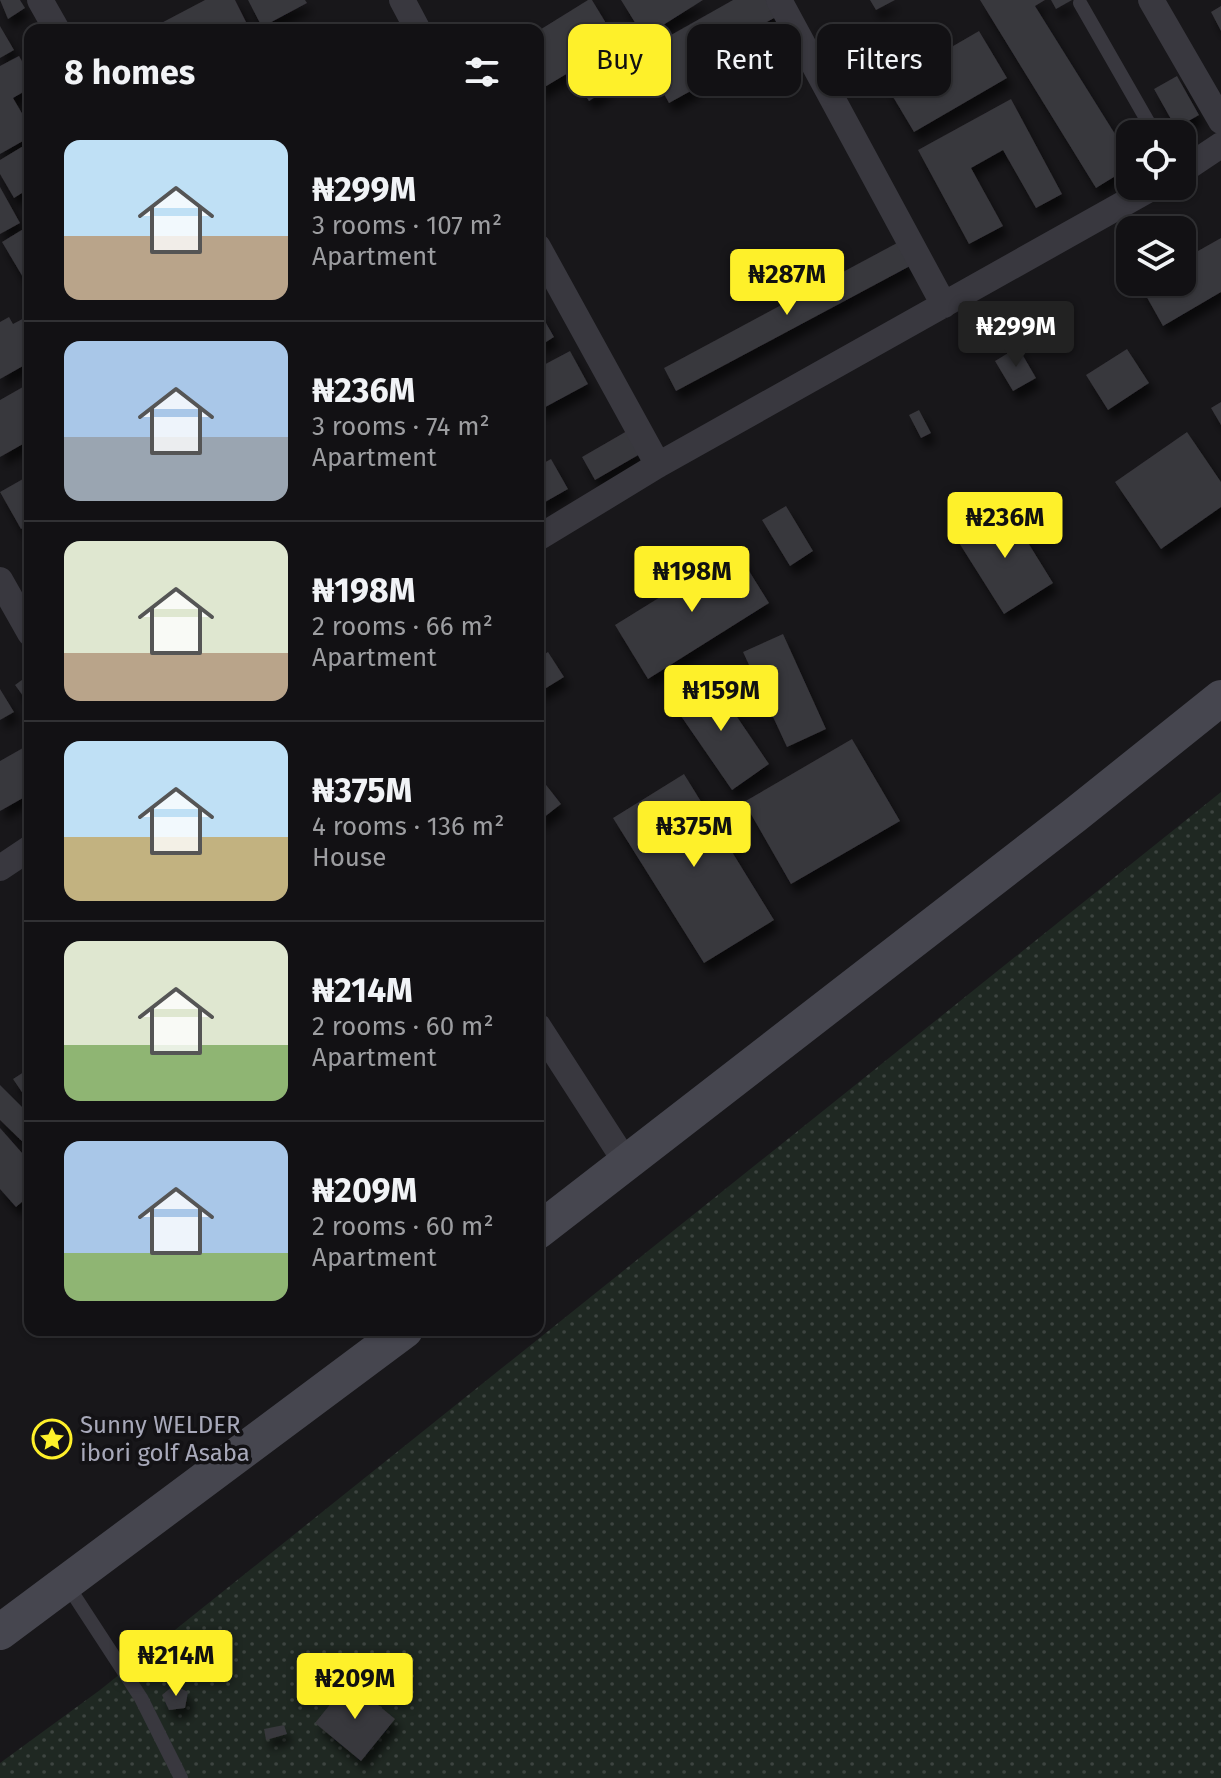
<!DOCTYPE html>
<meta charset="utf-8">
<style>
:root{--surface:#121114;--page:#1b1a1d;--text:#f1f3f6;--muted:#9c9da0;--line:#313134;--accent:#fef02a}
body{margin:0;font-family:"Fira Sans",sans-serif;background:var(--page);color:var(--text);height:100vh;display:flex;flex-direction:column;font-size:30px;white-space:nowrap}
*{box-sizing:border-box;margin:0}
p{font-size:26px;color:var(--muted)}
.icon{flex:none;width:44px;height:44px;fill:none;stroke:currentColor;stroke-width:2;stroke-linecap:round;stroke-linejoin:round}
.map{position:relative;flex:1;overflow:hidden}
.drawer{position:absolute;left:24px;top:24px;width:520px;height:1312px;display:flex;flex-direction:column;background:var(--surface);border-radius:16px;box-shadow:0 2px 6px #0004,0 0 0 2px var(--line)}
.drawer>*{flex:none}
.hud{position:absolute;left:568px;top:24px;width:532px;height:72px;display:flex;gap:16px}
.tools{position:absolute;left:1116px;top:120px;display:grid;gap:16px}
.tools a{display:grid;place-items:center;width:80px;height:80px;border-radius:16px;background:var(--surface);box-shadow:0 2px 6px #0004,0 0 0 2px var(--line);font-size:40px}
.price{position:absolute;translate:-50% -68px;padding:0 18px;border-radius:8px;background:var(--accent);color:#111;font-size:26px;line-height:52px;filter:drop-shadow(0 2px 4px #0008)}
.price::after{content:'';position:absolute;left:50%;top:48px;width:24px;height:18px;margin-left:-12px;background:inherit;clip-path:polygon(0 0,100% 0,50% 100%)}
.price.active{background:#222;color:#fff}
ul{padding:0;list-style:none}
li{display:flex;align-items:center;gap:24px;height:200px;padding:0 40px}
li+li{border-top:2px solid var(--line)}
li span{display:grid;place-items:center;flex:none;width:224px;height:160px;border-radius:16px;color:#555}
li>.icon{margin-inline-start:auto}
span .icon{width:96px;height:96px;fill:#fffc;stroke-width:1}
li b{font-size:34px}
h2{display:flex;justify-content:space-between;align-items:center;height:96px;padding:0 40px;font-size:34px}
.tag{padding:0 28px;border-radius:16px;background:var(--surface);box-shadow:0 2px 6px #0004,0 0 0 2px var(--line);font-size:28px;line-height:72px}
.tag.active{background:var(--accent);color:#111}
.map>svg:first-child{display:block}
.grass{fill:url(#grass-dots)}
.building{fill:#38373c;filter:url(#shadow)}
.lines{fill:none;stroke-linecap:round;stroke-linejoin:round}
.lane{stroke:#39383f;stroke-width:14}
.street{stroke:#39383f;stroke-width:26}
.secondary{stroke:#46464f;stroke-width:36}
.labels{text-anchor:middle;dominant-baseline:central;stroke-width:7;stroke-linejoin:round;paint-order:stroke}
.poi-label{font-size:24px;fill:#a8a9ba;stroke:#131215;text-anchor:start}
</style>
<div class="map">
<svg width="1221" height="1778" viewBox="0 0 1221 1778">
<defs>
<pattern id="grass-dots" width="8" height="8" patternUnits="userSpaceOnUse" patternTransform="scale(2)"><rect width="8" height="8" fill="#1f2822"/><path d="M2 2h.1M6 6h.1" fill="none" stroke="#3d4440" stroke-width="1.8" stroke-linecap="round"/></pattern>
<filter id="shadow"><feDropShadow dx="5" dy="9" stdDeviation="4" flood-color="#0009"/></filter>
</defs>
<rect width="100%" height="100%" fill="#18171a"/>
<path class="grass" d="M1221,792V1778H0V1763L100,1690Z"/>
<path class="building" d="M0,0H20L25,8L8,19Z
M205,0H235L250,30H148Z
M248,0H305L307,3L262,27Z
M588,0H592L618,43L538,91V31Z
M621,0H703L644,37Z
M733,0H766L776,17L685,67L696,88L669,103L641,52Z
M870,0H895L876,10Z
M980,0H1045L1035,6L1130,158V167L1096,188Z
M1051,0H1072L1056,9Z
M1221,6V31L1211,12Z
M0,26L14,50L0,58Z
M979,31L1007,78L914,132L886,85Z
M30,39V58L22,45Z
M19,56L30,75V88L13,98L30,127V137L0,154V66Z
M596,65L610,87L589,101L575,79Z
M1177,76L1199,115L1176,128L1154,89Z
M1011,99L1062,194L1036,208L1003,150L971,168L1003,226L969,244L918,150Z
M30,142V188L14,198L0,174V160Z
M0,187L20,223L0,234Z
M30,225V289L2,242Z
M1221,238V292L1163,326L1140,285L1182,282V260Z
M897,243L910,266L676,391L664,368Z
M538,309L554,337L538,347Z
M30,315V362L0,379V322L9,317L13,324Z
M1018,347L1036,378L1013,391L995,361Z
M1127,349L1149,383L1108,410L1086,375Z
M570,351L588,384L538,411V368Z
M30,383V440L0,457V400Z
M1221,402V425L1211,408Z
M919,410L931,433L921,438L909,415Z
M627,431L640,454L595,480L582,457Z
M1187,432L1221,482V507L1161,549L1115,482Z
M551,459L568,489L538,506V466Z
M30,475V523L21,529L0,492Z
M786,506L813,551L790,566L762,520Z
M1006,507L1053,583L1004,614L956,538Z
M736,550L769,603L648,679L615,625Z
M783,634L826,729L787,747L743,652Z
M548,652L564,677L538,693V658Z
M30,674V697L26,700L15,685Z
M710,677L769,764L732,790L672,703Z
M0,689L14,712L0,720Z
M30,715V733L22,720Z
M852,739L900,821L791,884L744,802Z
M30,744V794L0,811V761Z
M684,774L774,920L704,963L613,818Z
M543,781L561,804L538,822V785Z
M30,930V948L22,935Z
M30,1068V1104L13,1079Z
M0,1085L30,1115V1149L0,1120Z
M0,1128L30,1162V1195L16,1207L0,1189Z
M349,1681L395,1719L361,1761L315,1723Z
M174,1685L188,1692L185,1708L169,1710L162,1695Z
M284,1725L287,1734L266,1740L264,1729Z"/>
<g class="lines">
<path class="lane" d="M1080,3L1155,134
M66,1583L141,1698L181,1778"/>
<path class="street" d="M40,0L57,30
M402,0L418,30
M779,0L944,305
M1151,0L1221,121
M1182,171L1221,145
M538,247L658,465
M538,538L658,465L1155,186
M0,580L30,633
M0,868L30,848
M538,1026L627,1164"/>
<path class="secondary" d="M538,1231L1075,815L1221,698
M0,1632L405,1330"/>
</g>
<defs>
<g id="sight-ring" transform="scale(2)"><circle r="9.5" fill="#131215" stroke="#fef02a" stroke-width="1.5"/><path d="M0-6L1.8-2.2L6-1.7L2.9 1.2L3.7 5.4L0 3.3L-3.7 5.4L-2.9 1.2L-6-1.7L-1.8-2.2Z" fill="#fef02a"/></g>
</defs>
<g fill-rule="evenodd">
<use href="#sight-ring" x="52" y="1439"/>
</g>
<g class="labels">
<g class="poi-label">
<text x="80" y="1425">Sunny WELDER<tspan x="80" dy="28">ibori golf Asaba</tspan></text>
</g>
</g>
</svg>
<div class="tools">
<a><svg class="icon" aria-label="locate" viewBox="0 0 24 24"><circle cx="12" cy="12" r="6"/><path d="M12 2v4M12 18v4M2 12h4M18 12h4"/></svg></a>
<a><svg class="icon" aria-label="layers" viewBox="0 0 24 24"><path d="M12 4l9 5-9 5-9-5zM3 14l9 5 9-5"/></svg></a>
</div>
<b class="price" style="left:787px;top:317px">₦287M</b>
<b class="price active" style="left:1016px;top:369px">₦299M</b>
<b class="price" style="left:1005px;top:560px">₦236M</b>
<b class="price" style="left:692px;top:614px">₦198M</b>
<b class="price" style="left:721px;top:733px">₦159M</b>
<b class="price" style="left:694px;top:869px">₦375M</b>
<b class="price" style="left:176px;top:1698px">₦214M</b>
<b class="price" style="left:355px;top:1721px">₦209M</b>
<div class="hud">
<a class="tag active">Buy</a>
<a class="tag">Rent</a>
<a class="tag">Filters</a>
</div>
<section class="drawer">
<h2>8 homes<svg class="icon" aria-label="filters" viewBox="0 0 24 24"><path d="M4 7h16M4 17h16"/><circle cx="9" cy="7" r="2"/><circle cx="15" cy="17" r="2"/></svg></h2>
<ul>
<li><span style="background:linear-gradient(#bfe0f5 60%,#b9a48a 0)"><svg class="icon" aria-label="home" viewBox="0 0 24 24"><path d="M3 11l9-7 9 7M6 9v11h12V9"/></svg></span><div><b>₦299M</b><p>3 rooms · 107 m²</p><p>Apartment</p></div></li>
<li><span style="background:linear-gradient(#a9c7e8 60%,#9aa5b1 0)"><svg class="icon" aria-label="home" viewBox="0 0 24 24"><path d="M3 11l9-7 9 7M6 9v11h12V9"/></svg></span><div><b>₦236M</b><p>3 rooms · 74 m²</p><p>Apartment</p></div></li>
<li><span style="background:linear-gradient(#dfe7d0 70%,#b9a48a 0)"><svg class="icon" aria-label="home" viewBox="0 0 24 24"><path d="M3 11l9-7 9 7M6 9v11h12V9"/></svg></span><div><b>₦198M</b><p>2 rooms · 66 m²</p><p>Apartment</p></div></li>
<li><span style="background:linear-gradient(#bfe0f5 60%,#c2b280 0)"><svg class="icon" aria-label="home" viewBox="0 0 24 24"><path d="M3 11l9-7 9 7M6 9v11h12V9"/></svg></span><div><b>₦375M</b><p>4 rooms · 136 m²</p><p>House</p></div></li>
<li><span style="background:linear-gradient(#dfe7d0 65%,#8fb573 0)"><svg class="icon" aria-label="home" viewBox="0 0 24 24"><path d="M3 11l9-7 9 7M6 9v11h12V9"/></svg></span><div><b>₦214M</b><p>2 rooms · 60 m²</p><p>Apartment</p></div></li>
<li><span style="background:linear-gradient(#a9c7e8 70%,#8fb573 0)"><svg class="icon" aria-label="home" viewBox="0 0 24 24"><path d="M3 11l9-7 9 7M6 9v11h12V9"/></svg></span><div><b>₦209M</b><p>2 rooms · 60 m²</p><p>Apartment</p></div></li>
</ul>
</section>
</div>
